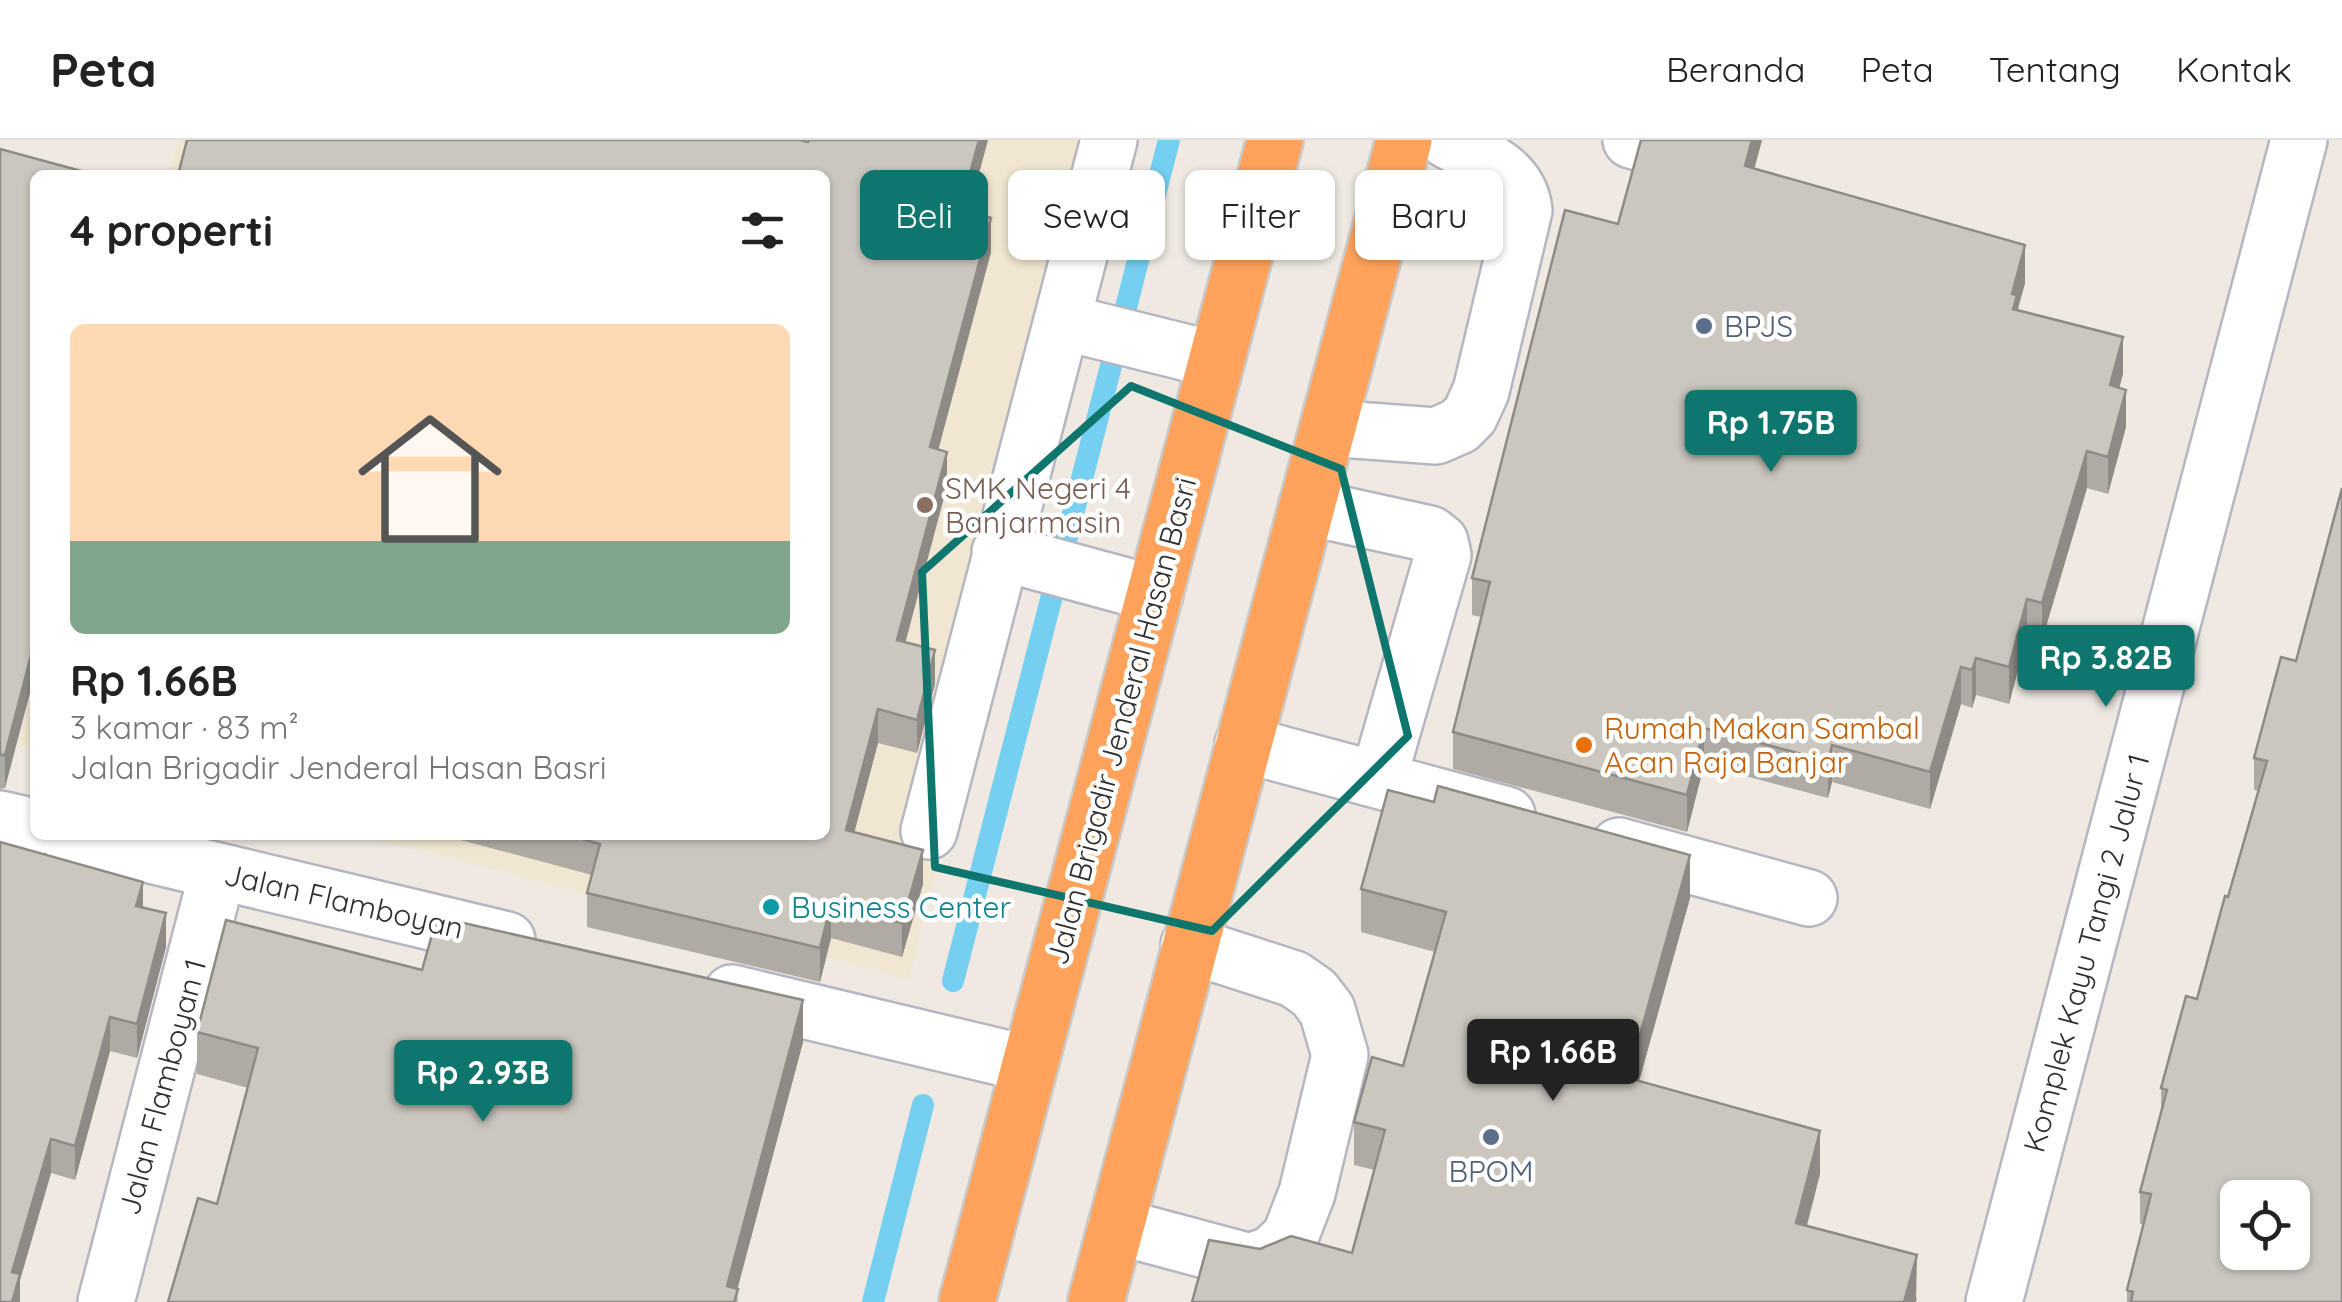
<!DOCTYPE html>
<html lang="id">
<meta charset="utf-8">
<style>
:root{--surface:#fff;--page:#f2f2f2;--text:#222;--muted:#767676;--line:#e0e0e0;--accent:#0f766e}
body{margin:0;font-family:Quicksand,sans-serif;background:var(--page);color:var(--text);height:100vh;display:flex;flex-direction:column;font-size:38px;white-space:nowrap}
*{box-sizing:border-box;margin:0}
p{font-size:32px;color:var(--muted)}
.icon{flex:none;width:55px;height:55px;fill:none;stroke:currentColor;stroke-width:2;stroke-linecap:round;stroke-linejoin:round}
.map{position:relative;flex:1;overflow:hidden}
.panel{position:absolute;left:30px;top:30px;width:800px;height:670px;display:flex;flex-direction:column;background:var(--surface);border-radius:15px;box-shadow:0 2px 8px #0004}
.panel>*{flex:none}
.top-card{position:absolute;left:860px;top:30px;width:950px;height:90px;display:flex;gap:20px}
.tools{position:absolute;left:2220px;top:1040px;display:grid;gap:20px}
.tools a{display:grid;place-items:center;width:90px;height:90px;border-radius:15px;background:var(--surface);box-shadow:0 2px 8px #0004;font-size:50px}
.price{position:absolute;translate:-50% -85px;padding:0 22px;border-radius:10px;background:var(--accent);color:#fff;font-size:32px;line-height:65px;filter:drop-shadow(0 2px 5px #0008)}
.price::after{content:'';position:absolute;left:50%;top:60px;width:30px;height:22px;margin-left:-15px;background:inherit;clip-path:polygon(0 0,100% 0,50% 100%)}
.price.selected{background:#222;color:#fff}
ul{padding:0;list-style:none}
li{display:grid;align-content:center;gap:20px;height:530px;padding:0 40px}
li+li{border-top:2px solid var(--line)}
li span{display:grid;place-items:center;height:310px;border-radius:15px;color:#555}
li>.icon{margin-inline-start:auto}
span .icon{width:180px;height:180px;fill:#fffc;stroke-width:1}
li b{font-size:42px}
h2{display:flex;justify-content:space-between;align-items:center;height:120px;padding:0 40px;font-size:42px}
.chip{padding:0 35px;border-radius:15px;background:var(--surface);box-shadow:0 2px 8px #0004;font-size:35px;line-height:90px}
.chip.selected{background:var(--accent);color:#fff}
header{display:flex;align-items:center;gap:60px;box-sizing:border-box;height:140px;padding:0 50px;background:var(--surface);border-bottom:2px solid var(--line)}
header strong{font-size:48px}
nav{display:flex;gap:55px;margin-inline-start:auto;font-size:35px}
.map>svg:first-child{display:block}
.education{fill:#f0e6d1}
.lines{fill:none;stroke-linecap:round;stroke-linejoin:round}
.stream{stroke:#75cff0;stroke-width:22}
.minor-casing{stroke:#b4b7c1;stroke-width:60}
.highway-casing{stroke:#c9c9c9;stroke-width:60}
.minor{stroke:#fff;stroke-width:55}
.highway{stroke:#ffa35c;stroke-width:55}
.wall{fill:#afaba4}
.shaded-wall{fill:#8e8b86}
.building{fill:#cbc7bf;stroke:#8e8b86;stroke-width:2.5;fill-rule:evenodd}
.marked{fill:none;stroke:#0f766e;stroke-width:8;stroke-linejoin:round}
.service-dot{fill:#5c6f8a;stroke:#fff;stroke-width:4}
.education-dot{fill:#8d6e63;stroke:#fff;stroke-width:4}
.food-dot{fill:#e8710a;stroke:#fff;stroke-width:4}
.culture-dot{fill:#0f9aa8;stroke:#fff;stroke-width:4}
.labels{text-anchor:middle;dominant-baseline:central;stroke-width:9;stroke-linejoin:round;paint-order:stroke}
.service-label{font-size:30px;fill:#4e5e75;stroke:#fff;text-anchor:start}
.education-label{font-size:30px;fill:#785e54;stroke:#fff;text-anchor:start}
.street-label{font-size:30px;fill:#2e2e2e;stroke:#fff}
.food-label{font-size:30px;fill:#c56008;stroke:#fff;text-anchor:start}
.culture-label{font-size:30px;fill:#0d838f;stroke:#fff;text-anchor:start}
</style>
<header>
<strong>Peta</strong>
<nav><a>Beranda</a><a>Peta</a><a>Tentang</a><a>Kontak</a></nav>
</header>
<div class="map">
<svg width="2342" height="1162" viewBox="0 0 2342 1162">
<rect width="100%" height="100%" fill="#efe9e1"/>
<path class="education" d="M179,0H1115L909,839L363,695H825V35H169Z
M35,540V609L18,604Z"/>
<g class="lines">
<path class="stream" d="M953,841L1169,0
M873,1162L923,965"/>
<g class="minor-casing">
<path id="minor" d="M1631,0L1638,2
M1063,182L1216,220
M1328,288L1436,296L1459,286L1470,275L1481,251L1524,70C1519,29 1480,18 1447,0
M1307,367L1430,394L1440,402L1443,415L1378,640
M1000,412L1155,454
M1243,604L1507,675
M0,679L35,687
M929,691L1109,0
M67,695L507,800
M1619,706L1809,758
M732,853L1029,924
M1116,1086L1250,1122L1272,1114L1290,1097L1307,1053L1340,915L1327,870L1314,853L1294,839L1189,805
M106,1162L218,731
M1994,1162L2299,0"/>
</g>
<g class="highway-casing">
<path id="highway" d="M967,1162L1275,0
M1096,1162L1404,0"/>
</g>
<use href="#minor" class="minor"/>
<use href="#highway" class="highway"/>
</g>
<path class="wall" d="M809,0H988L968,72L991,112L938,310L947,346L905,502L935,544L917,613L878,603L854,692L923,744L902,817L831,798L820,842L587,787V753L592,735L442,695H825Z
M1641,0H1762L1754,29L2025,143L2017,170L2123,234L2119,248L2126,287L2108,354L2087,348L2042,500L2027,496L2009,564L1976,555L1972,568L1961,564L1930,669L1832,642L1828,658L1704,625L1687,692L1453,629V592L1481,477L1472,475V438L1618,84Z
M0,9L96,35L5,648L0,649Z
M2296,521L2342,1162H2127V1150L2143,1084H2140V1052L2161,973V948L2197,859L2258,651L2254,650V618Z
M0,702L143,768L166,807L137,918L110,911L75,1040L51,1033L20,1140V1162Z
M1361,749L1690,758L1639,941L1820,1034L1807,1086L1917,1158L1916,1162H1192L1260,1109L1352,1113L1374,1030L1354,1025V982L1403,926L1435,812L1361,792Z
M422,830L803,902L737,1149L738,1162L217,1064L248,948L197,934V892Z"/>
<path class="shaded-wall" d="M979,0H988L960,103V70Z
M1752,0H1762L1745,64V26Z
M991,78V112L930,341V307Z
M2025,105V143L2012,191V154Z
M2123,197V234L2110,283V245Z
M2126,250V287L2108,354V317Z
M2087,311V348L2042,500V463Z
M947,312V346L897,534V500Z
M2027,459V496L2009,564V527Z
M35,500V534L5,648V615Z
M935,510V544L917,613V580Z
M1976,518V555L1972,568V530Z
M1961,527V564L1930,669V632Z
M878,569V603L846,724V690Z
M1704,588V625L1687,692V655Z
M1832,605V642L1828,658V621Z
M923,710V744L902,817V783Z
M1690,715V758L1628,981V938Z
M143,742V776L136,766Z
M831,764V798L820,842V808Z
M166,773V807L137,918V884Z
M803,860V902L734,1162L727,1146Z
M110,877V911L75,1040V1006Z
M1820,991V1034L1796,1126V1083Z
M51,999V1033L20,1140V1162H12V1132Z
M1917,1115L1916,1162H1904Z"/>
<path class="building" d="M187,0H800L808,2L809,0H979L960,70L991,78L930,307L947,312L897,500L935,510L917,580L878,569L846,690L923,710L902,783L831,764L820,808L587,753L600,704L568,695H825V35H178Z
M1641,0H1752L1745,26L2025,105L2012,154L2017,155L2013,169L2123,197L2110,245L2126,250L2108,317L2087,311L2042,463L2027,459L2009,527L1976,518L1972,530L1961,527L1930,632L1832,605L1828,621L1704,588L1687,655L1453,592L1490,442L1472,438L1565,70L1618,84Z
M0,9L96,35H35V500L5,615H0Z
M2342,348V1162H2131L2133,1152L2127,1150L2151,1054L2140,1052L2167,950L2161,948L2186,856L2197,859L2225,756L2228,757L2267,621L2254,618L2281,517L2296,521ZM2238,1058H2292V1112H2238Z
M1438,646L1690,715L1628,938L1820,991L1796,1083L1917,1115L1904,1162H1192L1209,1100L1260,1109L1291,1096L1352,1113L1385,990L1354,982L1372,917L1403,926L1446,772L1361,749L1388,650L1434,662Z
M0,702L143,742L136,766L166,773L137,884L110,877L75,1006L51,999L12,1132L20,1134L12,1162H0Z
M437,777L803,860L727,1146L738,1149L734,1162H168L198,1058L217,1064L258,908L197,892L226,780L422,830Z"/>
<path class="marked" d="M1131,246L1341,329L1408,596L1212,791L935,727L922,432Z"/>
<g class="service-dot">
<circle cx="1704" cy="186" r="10"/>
<circle cx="1491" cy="997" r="10"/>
</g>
<circle class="education-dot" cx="925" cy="365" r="10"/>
<circle class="food-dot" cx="1584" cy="605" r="10"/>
<circle class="culture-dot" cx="771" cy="767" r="10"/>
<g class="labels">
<g class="service-label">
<text x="1724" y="186">BPJS</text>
<text x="1491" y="1031" text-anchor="middle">BPOM</text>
</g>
<g class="education-label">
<text x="945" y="348">SMK Negeri 4<tspan x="945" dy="34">Banjarmasin</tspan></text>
</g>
<g class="street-label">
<text transform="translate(1121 581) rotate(-75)">Jalan Brigadir Jenderal Hasan Basri</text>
<text transform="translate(344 761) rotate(13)">Jalan Flamboyan</text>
<text transform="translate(2086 813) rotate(-75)">Komplek Kayu Tangi 2 Jalur 1</text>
<text transform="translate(162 947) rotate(-75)">Jalan Flamboyan 1</text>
</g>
<g class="food-label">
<text x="1604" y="588">Rumah Makan Sambal<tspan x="1604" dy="34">Acan Raja Banjar</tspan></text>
</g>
<g class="culture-label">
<text x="791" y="767">Business Center</text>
</g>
</g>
</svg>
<div class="tools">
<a><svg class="icon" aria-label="locate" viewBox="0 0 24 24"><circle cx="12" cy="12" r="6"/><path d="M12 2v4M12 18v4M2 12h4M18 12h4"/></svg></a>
</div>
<b class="price" style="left:1771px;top:335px">Rp 1.75B</b>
<b class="price" style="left:2106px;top:570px">Rp 3.82B</b>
<b class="price selected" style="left:1553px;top:964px">Rp 1.66B</b>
<b class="price" style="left:483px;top:985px">Rp 2.93B</b>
<div class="top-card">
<a class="chip selected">Beli</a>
<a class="chip">Sewa</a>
<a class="chip">Filter</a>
<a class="chip">Baru</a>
</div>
<section class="panel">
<h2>4 properti<svg class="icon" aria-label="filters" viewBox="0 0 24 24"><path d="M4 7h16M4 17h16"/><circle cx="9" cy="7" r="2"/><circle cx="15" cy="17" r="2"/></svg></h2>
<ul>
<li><span style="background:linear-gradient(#ffd9b3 70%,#7fa58c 0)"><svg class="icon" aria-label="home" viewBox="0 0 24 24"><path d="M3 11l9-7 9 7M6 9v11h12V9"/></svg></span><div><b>Rp 1.66B</b><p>3 kamar · 83 m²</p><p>Jalan Brigadir Jenderal Hasan Basri</p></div></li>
</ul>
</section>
</div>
